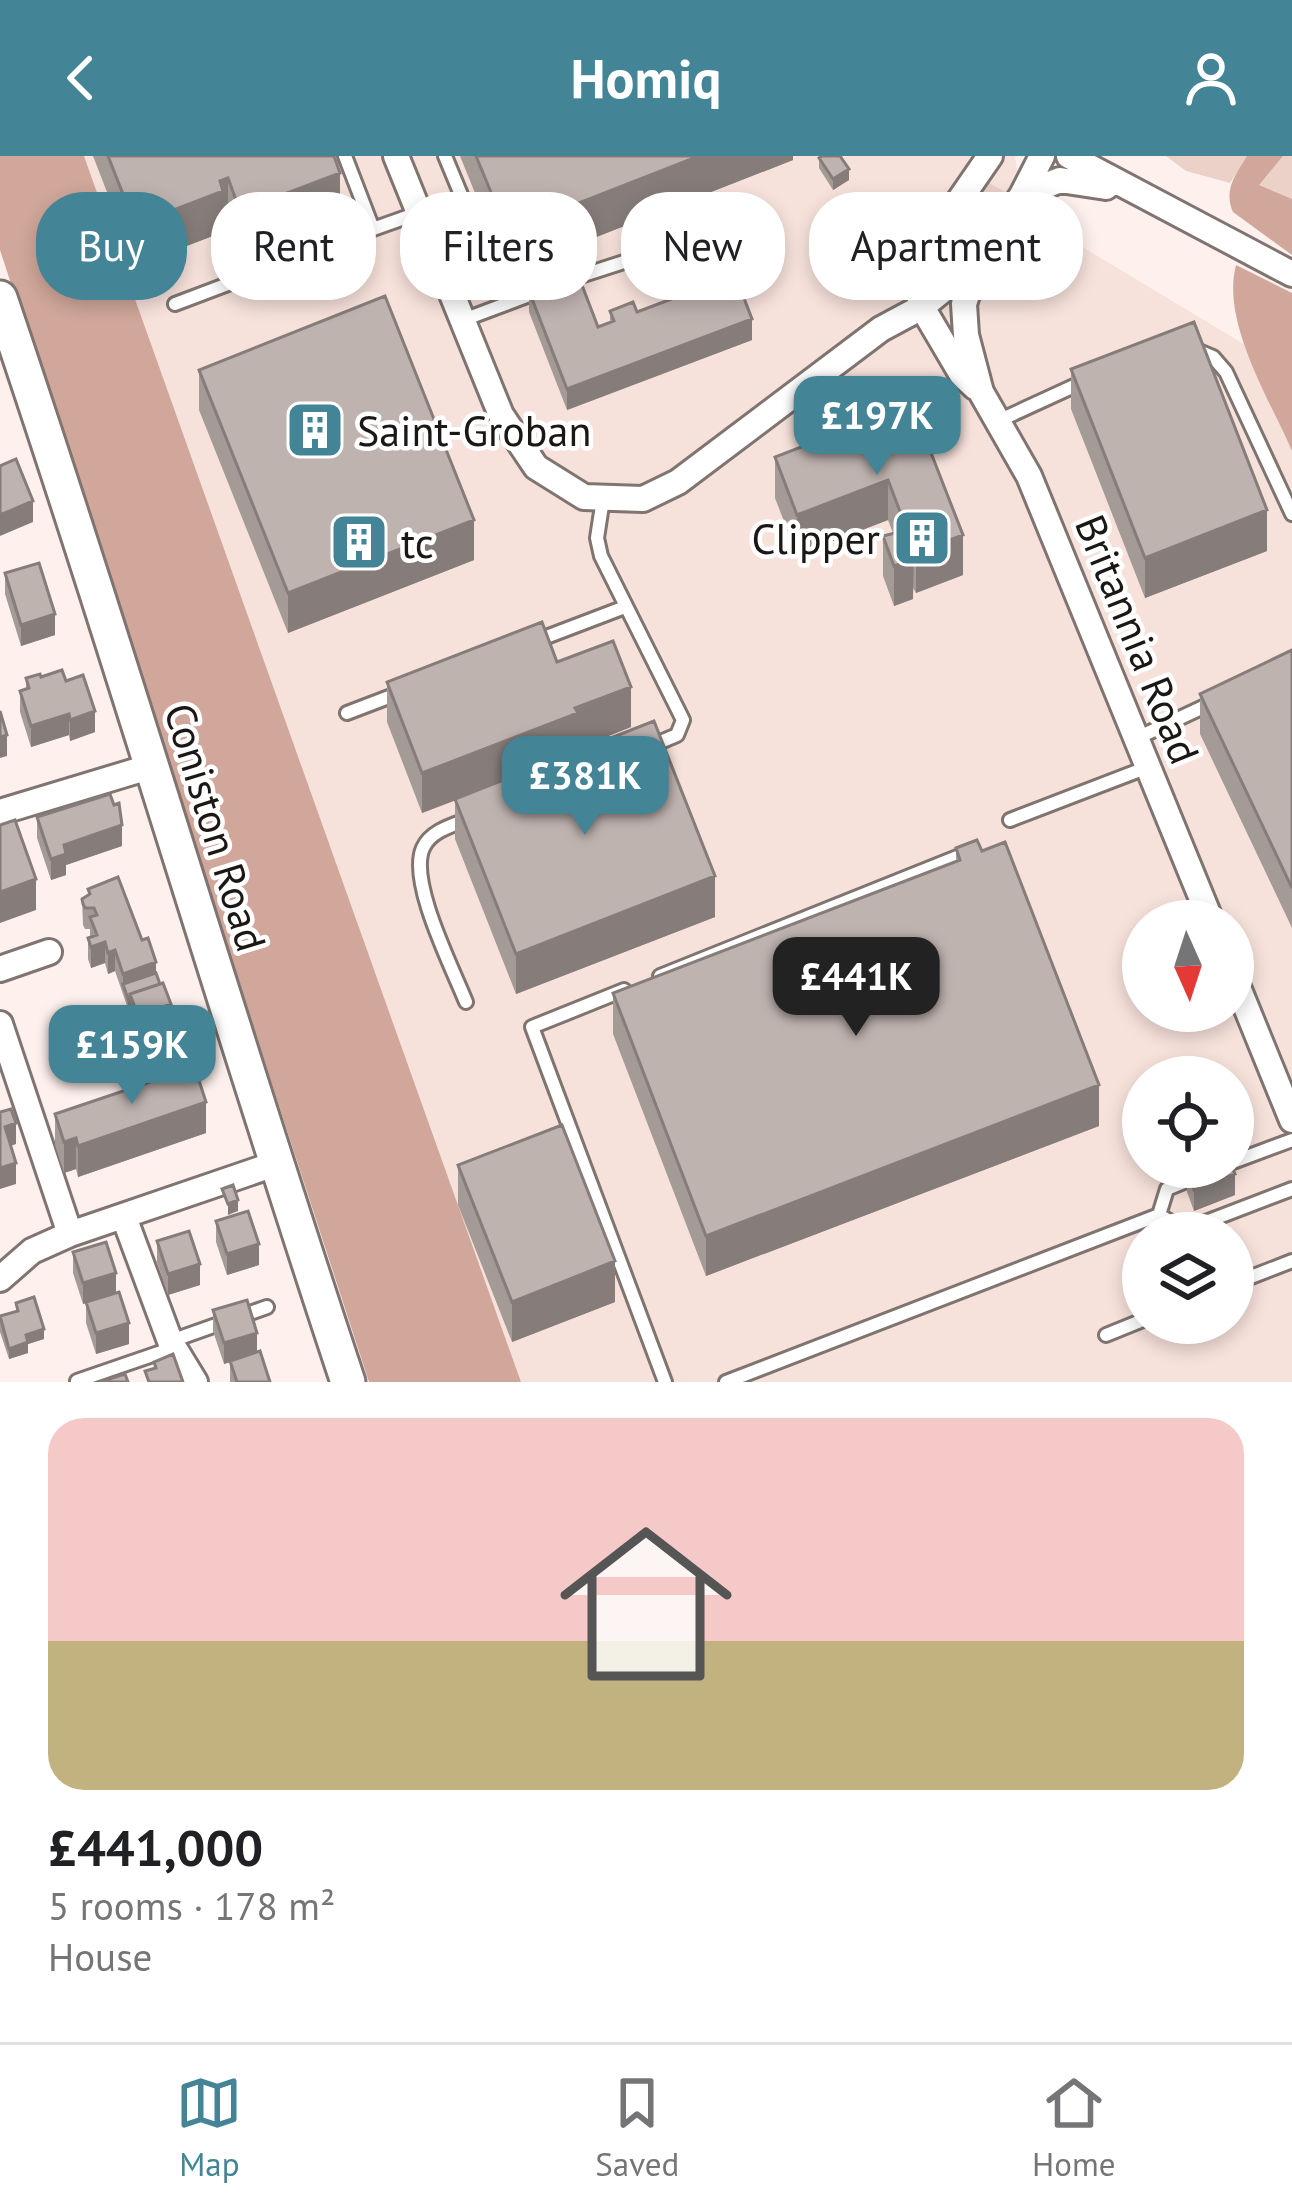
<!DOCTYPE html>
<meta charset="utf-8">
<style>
:root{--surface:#fff;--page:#f2f2f2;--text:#202124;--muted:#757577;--line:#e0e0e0;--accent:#438496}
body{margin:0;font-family:"PT Sans",sans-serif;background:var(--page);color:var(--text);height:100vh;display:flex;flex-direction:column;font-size:45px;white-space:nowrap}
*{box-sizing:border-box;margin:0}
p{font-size:39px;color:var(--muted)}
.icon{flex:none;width:66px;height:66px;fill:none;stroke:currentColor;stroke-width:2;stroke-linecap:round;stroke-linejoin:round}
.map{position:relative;height:1226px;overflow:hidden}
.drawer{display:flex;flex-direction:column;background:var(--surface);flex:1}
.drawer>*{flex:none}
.hud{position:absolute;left:36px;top:36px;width:1221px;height:108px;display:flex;gap:24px}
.needle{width:78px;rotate:177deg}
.buttons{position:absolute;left:1122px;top:744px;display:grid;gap:24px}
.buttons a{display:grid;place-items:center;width:132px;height:132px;border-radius:50%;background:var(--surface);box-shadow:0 6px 18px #0003;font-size:60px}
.price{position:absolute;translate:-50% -102px;padding:0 27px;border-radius:24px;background:var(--accent);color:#fff;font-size:39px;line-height:78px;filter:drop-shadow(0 3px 6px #0008)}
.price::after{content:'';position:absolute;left:50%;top:72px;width:36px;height:27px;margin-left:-18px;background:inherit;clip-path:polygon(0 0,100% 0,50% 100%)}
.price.selected{background:#222;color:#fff}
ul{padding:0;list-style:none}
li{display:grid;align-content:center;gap:24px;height:636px;padding:0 48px}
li+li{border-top:3px solid var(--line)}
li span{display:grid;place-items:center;height:372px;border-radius:36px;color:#555}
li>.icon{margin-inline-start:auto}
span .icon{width:216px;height:216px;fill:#fffc;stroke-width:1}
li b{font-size:51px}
.pill{padding:0 42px;border-radius:48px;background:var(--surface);box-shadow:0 6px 18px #0003;font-size:42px;line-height:108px}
.pill.selected{background:var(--accent);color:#fff}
header{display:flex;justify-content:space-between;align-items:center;height:156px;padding:0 48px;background:var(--accent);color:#fff;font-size:54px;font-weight:800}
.tab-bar{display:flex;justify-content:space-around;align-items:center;height:168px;border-top:3px solid var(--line);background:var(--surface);font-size:33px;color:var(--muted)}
.tab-bar a{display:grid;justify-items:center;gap:6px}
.tab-bar .selected{color:var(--accent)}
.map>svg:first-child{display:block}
.built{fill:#f7e2db;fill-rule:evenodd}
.green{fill:#ecd1c8}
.forest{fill:#d0a79a}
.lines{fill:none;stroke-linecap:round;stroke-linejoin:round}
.lane-casing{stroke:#7f7470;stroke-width:18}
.street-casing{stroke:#7f7470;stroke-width:30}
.secondary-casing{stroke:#7f7470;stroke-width:39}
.lane{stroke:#fff;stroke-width:12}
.street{stroke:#fff;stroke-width:24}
.secondary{stroke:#fff;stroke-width:33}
.wall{fill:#a49a96}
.shaded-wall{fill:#867d7a}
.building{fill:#bfb3af;stroke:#867d7a;stroke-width:3}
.labels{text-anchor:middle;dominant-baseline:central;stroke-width:9;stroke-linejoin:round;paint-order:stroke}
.poi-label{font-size:42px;fill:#1b1715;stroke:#fff;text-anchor:start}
.street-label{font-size:42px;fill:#1b1715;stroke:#fff}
</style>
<header><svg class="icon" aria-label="back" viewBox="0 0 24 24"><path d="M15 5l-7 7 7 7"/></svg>Homiq<svg class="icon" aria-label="person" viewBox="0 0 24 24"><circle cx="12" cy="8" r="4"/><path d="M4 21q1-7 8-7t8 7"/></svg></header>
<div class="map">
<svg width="1292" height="1226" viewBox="0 0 1292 1226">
<rect width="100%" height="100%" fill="#fef1ed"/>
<path class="built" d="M84,0H1015L1017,15L1061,78L1292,217V1226H521ZM1143,765H1233V855H1143ZM1143,921H1233V1011H1143ZM1143,1077H1233V1167H1143Z"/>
<path class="green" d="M1166,0H1247L1230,27L1186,15Z
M1283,0H1292V43L1258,29Z
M982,23L1005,36L949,114L941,118L931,115L929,105Z"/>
<path class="forest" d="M0,0H84L521,1226H369L0,94Z
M1247,0H1283L1259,29L1292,43V99L1233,56C1223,34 1236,18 1247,0Z
M1236,109L1292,137V295C1269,242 1221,166 1236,109Z"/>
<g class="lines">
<g class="lane-casing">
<path id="lane" d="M345,0L373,73L418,57
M435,93L476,75L445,0
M565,125L754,64L770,101
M175,148L373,73
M463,164L540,135
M1194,193L1213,201L1226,216L1292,358
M998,265L1085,225
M603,343L597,382L601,400L683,564L677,579L651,590
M533,486L625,451
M347,557L402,536
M1135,583L1214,546
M1010,664L1148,611
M660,820L962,699
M624,834L532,871L665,1226
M466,846C452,811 408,725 423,692C431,674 454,669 471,662
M1233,1006L1292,984
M1220,1011L1167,1033L1159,1059L1185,1074L1292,1033
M1233,1128L1292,1105
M1106,1179L1143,1164
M171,1185L267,1151
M77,1225L173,1192
M726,1226L1159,1059"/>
</g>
<g class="street-casing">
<path id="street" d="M396,0L501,259L536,311L584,341L643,343L678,326L881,173L922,151L978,105
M1042,0L1022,39L978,105L964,148L966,179L981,236L1029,320L1211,765
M1069,0L1292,118
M1022,39L1060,24L1106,31
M975,231L962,219L922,151L915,123L923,97L990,0
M0,656L149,611
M0,813L49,796
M1233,819L1292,964
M0,868L70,1078
M124,1061L170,1185L195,1226
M0,1123L32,1095L70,1078L275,1008"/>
</g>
<g class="secondary-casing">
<path id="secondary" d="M0,142C122,502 228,866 348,1226"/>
</g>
<use href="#lane" class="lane"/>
<use href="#street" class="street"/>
<use href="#secondary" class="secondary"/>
</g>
<path class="wall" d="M93,0H334L340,57L240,95L228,62L223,64V76L158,101L156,96V109L138,116Z
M460,0H793V4L507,116Z
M819,2L849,24L833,34L819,12Z
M529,135L598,171L610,167V155L637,156L752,184L567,254L529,156Z
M1071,213L1267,395L1145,442L1071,253Z
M199,214L474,404L288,477L199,254Z
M912,248L963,419L916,437L913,432V443L894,450L883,420V380L893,377L888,364L797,399L775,342V301Z
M5,417L55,479L21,490L5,438Z
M1292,494V772L1200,578V538Z
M557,506L631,571L578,592V595L715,761L516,838L455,683V644L422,657L387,566V526Z
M41,521L66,525L95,576L70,585L69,579L31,591L20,556V535L26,533V522Z
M37,661L122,690L66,709V719L51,724L37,682Z
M956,692L1099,970L706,1120L613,878V837L956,706Z
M88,733L142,784L171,858L177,887L144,899L115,815L108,818L105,807L91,812L88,803V782H90V773H85L83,769L82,743L88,740Z
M156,913L174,920L206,977L78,1021L76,1013L64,1017L55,989V958L156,925Z
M458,1009L615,1146L512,1186L458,1049Z
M1187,1015L1235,1039L1194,1055L1187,1036Z
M216,1065L259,1109L227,1119L216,1086Z
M157,1085L200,1129L168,1139L157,1106Z
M73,1096L116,1137L129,1188L96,1198L86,1167V1147L83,1148L73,1117Z
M16,1147L44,1183L28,1188V1197L9,1203L0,1176V1160L16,1155Z
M213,1154L257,1196L270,1226H230V1206L224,1208L213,1175Z"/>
<path class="shaded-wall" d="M699,0H793V4L507,116V75Z
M849,13V24L833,34V23Z
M340,17V57L240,95V55Z
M228,22V62L223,64V76L158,101V60Z
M154,50L156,109L138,116V76L150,52Z
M752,163V184L567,254V233Z
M888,324V364L797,399V359Z
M33,345V366L0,380V359Z
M1267,354V395L1145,442V402Z
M474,364V404L288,477V437Z
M963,379V419L916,437V397Z
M914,391L913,443L894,450V410L909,393Z
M55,458V479L21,490V469Z
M631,531V571L578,592V598L422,657V617Z
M95,555V576L70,585V564Z
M69,558V579L31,591V570Z
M7,579V600L0,602V581Z
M122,669V690L66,709V719L51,724V703L64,689Z
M715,720V761L516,838V798Z
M36,723V754L0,767V736Z
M105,786V807L91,812V791Z
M115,794V815L108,818V797Z
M156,806V827L123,828V818Z
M171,848V869L138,870V860Z
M177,876V887L144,899V888Z
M1099,929V970L706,1120V1080Z
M206,946V977L78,1021V990Z
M16,967V988L5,992V971Z
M76,982V1013L64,1017V986Z
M16,1007V1028L0,1033V1012Z
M1235,1018V1039L1194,1055V1034Z
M238,1044V1055L228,1059V1048Z
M259,1088V1109L227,1119V1098Z
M615,1105V1146L512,1186V1146Z
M200,1108V1129L168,1139V1118Z
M116,1117V1138L83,1148V1127Z
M129,1167V1188L96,1198V1177Z
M44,1173V1183L28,1188V1197L9,1203V1193L26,1179Z
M257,1177V1198L224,1208V1187Z"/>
<path class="building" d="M108,0H334L340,17L240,55L228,22L220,25L223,35L158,60L154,50L150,52L156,69L138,76Z
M476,0H699L507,75Z
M822,0H840L849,13L833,23L819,2Z
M577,116L598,171L614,165L610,155L633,146L637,156L735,119L752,163L567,233L529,135Z
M385,140L474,364L288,437L199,214Z
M1194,166L1267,354L1145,402L1071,213Z
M912,248L963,379L916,397L914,391L909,393L913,403L894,410L883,380L907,374L888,324L797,359L775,301Z
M16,303L33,345L0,359V310Z
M39,407L55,458L21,469L5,417Z
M542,466L557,506L613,485L631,531L575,552L578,557L422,617L387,526Z
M1292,494V732L1200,538Z
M62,514L66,525L83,519L95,555L70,564L69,558L31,570L20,535L29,532L26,522L40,518L41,521Z
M0,555L7,579L0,581Z
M654,565L715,720L516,798L455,643Z
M110,638L114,649L119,647L122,669L64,689L66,698L51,703L37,661Z
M15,664L36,723L0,736V669Z
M977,684L982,695L1005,686L1099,929L706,1080L613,837L960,704L956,692Z
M118,721L142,784L148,782L156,806L123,818L115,794L108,797L105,786L91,791L88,782L97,779L90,761L97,759L94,752H85L83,748L82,743L90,738L88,733Z
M156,817L160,828L130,838V849L123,828Z
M163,827L171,848L138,860L130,838Z
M171,858L177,876L144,888L138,870Z
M170,908L174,920L195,912L206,946L78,990L76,982L64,986L55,958L159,923L156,913Z
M11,953L16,967L5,971L16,1007L0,1012V956Z
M562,969L615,1105L512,1146L458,1009Z
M1198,1011H1232L1235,1018L1194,1034L1187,1015Z
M233,1029L238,1044L228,1048L222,1033Z
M248,1055L259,1088L227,1098L216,1065Z
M189,1075L200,1108L168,1118L157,1085Z
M106,1086L116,1117L83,1127L73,1096Z
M119,1136L129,1167L96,1177L86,1146Z
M34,1141L44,1173L26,1179L28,1186L9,1193L0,1160L18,1155L16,1147Z
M247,1144L257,1177L224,1187L213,1154Z
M260,1195L270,1226H237L230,1205Z
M173,1198L183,1226H149L145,1215L156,1212L154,1206Z
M125,1218L128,1226H100Z"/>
<defs>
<g id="building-square" transform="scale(3)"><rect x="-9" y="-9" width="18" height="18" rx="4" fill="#438496" stroke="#fff"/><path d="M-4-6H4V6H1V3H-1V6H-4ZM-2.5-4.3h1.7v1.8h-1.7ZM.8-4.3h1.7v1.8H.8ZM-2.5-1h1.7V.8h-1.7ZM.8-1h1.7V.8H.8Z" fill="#fff"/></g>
</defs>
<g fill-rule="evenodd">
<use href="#building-square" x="315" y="274"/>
<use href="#building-square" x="922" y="382"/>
<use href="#building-square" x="359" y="386"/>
</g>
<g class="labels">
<g class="poi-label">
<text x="357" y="274">Saint-Groban</text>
<text x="880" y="382" text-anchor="end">Clipper</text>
<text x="401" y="386">tc</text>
</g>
<g class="street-label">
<text transform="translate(1138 483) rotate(68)">Britannia Road</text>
<text transform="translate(216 671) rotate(73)">Coniston Road</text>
</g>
</g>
</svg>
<div class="buttons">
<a><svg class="needle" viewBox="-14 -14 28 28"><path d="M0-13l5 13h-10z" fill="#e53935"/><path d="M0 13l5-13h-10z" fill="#757577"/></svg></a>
<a><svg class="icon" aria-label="locate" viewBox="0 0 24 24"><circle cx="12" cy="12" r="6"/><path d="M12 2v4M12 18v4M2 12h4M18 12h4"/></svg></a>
<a><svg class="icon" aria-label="layers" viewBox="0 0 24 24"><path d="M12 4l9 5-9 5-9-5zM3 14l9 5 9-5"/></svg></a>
</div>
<b class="price" style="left:877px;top:322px">£197K</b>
<b class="price" style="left:585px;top:682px">£381K</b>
<b class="price selected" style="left:856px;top:883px">£441K</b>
<b class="price" style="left:132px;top:951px">£159K</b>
<div class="hud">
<a class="pill selected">Buy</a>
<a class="pill">Rent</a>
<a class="pill">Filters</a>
<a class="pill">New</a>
<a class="pill">Apartment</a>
</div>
</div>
<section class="drawer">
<ul>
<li><span style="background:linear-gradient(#f6c9c9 60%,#c2b280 0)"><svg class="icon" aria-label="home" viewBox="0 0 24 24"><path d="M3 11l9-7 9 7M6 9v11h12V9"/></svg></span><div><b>£441,000</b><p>5 rooms · 178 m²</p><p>House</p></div></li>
</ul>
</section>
<nav class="tab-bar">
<a class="selected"><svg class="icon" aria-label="map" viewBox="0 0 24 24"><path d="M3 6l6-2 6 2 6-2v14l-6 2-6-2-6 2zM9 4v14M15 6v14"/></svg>Map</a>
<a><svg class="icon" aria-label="saved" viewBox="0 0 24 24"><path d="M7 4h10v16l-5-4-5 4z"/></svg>Saved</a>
<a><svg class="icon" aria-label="home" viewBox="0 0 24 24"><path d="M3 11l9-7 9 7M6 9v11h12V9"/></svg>Home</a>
</nav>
